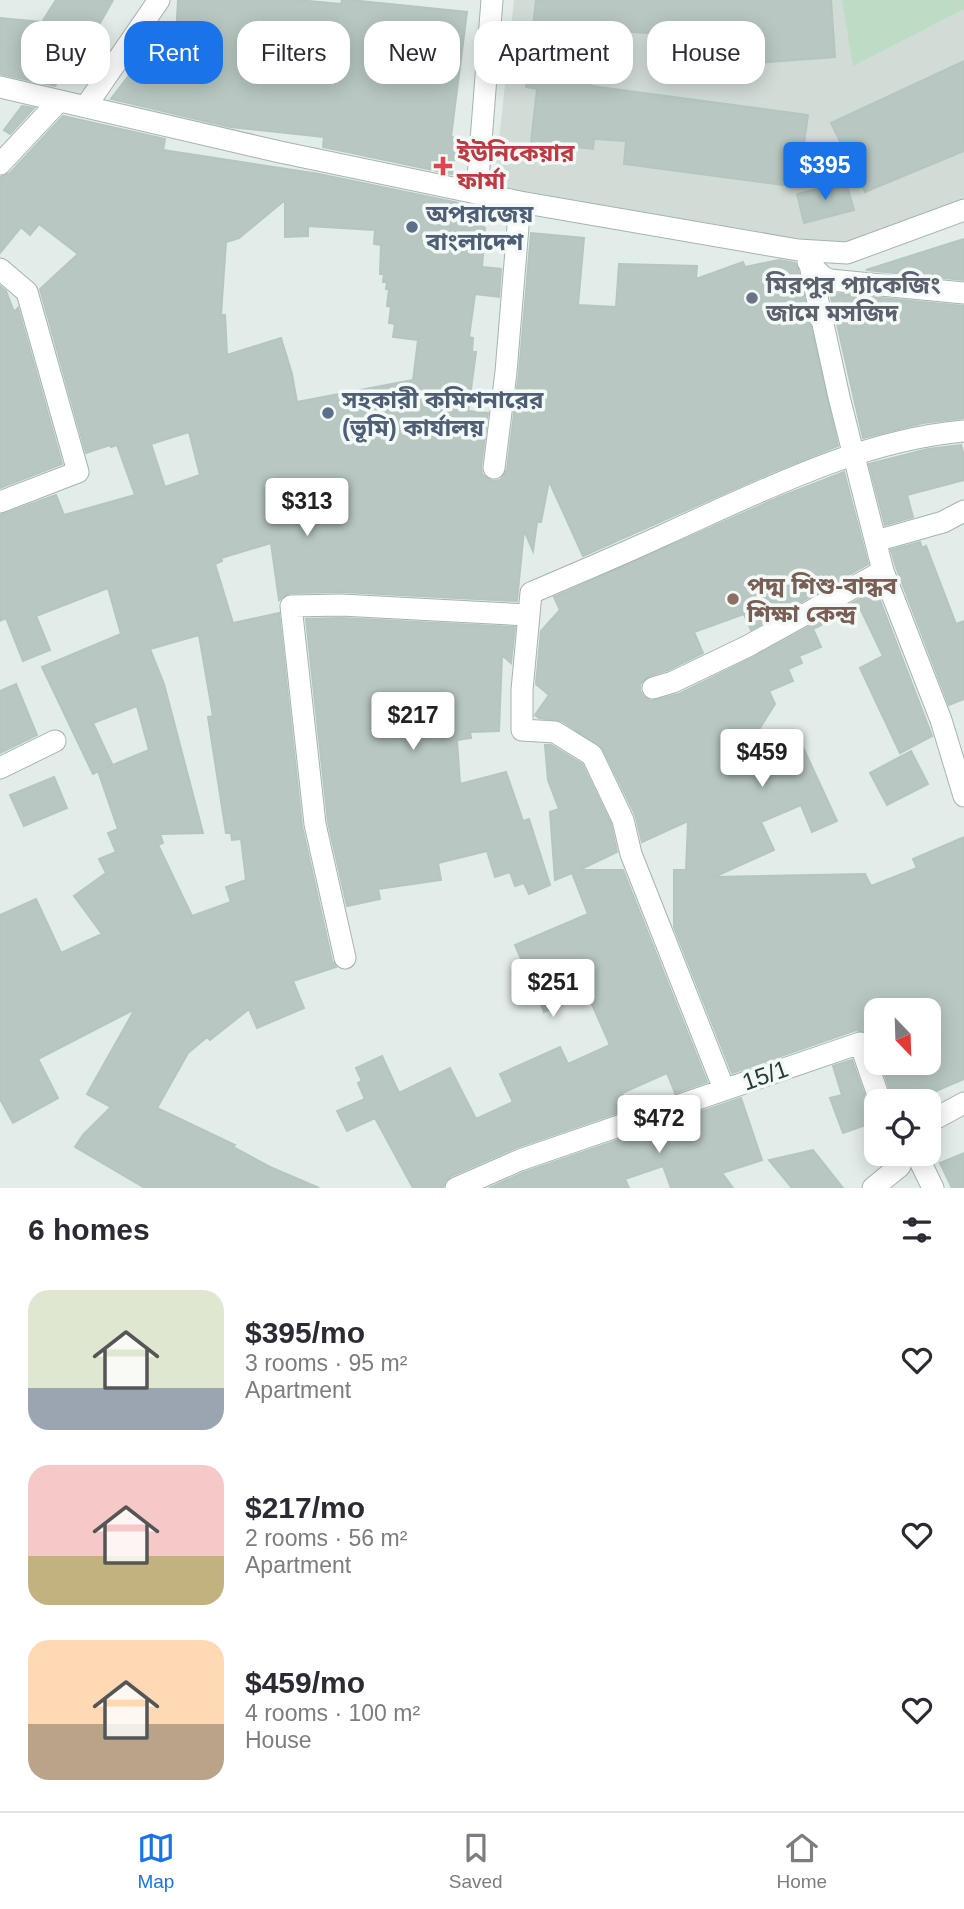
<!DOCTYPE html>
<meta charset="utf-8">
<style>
:root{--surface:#fff;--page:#f7f7f7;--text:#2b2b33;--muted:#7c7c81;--line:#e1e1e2;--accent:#1a73e8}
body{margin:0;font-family:Helvetica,"Noto Sans Bengali",sans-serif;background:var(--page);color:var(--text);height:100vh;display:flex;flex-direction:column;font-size:26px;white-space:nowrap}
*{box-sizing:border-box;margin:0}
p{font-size:23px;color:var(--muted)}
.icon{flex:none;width:38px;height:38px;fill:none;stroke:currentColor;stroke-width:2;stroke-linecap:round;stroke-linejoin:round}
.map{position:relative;height:1188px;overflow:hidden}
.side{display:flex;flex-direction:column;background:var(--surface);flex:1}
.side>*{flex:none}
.banner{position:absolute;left:21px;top:21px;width:922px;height:63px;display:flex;gap:14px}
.needle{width:46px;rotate:157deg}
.fabs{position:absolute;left:864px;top:998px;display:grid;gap:14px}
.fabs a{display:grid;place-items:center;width:77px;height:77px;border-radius:14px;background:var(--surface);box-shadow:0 4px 18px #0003;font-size:35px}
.price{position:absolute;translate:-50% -60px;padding:0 16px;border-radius:7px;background:#fff;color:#222;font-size:23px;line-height:46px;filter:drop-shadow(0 2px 4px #0008)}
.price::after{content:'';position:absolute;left:50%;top:42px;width:21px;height:16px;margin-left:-10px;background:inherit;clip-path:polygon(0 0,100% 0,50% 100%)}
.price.selected{background:var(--accent);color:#fff}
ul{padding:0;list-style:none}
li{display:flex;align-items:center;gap:21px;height:175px;padding:0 28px}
li span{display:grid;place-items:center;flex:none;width:196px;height:140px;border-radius:21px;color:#555}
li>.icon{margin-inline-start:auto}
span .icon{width:84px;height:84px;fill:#fffc;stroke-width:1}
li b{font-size:30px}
h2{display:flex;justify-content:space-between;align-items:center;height:84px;padding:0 28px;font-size:30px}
.pill{padding:0 24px;border-radius:21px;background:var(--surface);box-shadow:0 4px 18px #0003;font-size:24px;line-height:63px}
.pill.selected{background:var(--accent);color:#fff}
.tab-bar{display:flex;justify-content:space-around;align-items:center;height:98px;border-top:2px solid var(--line);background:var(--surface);font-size:19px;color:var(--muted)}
.tab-bar a{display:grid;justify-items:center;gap:4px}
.tab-bar .selected{color:var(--accent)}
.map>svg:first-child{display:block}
.built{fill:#d1dcd7}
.green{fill:#bcdcc6}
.building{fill:#b8c7c1;stroke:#b5c5bf;stroke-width:2;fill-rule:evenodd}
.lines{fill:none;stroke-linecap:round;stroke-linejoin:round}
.minor-casing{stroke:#a5b4af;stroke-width:23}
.minor{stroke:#fff;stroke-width:21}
.health-dot{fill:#e0444e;stroke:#f3f9f6;stroke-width:2.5}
.service-dot{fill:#5c6f8a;stroke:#f3f9f6;stroke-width:2.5}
.worship-dot{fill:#6b7280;stroke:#f3f9f6;stroke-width:2.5}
.education-dot{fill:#8d6e63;stroke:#f3f9f6;stroke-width:2.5}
.labels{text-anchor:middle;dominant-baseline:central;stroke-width:7;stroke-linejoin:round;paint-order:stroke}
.health-label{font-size:24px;font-weight:bold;fill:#be3a42;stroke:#f3f9f6;text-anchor:start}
.service-label{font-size:24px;font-weight:bold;fill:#4e5e75;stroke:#f3f9f6;text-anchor:start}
.worship-label{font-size:24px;font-weight:bold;fill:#5b616d;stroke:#f3f9f6;text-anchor:start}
.education-label{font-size:24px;font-weight:bold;fill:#785e54;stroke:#f3f9f6;text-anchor:start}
.street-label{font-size:24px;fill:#233d36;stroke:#f3f9f6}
</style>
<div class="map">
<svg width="964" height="1188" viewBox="0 0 964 1188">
<rect width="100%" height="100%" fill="#e2ece8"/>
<path class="built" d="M514,0H964V203L844,246L494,187Z"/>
<path class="green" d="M842,0H964V9L853,66Z"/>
<path class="building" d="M56,0H113L78,62L73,59L55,86L0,74V18L42,22Z
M178,0H298L341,4L342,0H350L467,12L451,137L458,138L452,174L323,147L324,137L230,127L111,99L146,53L140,51L154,31L166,36L167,32L176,35Z
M536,0H831L835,57L718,66L716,38L605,30L600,75L592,76L591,86L808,115L798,187L624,164L626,141L594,139L593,149L531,142L537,89L526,87Z
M964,61V151L865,192L831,123Z
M22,106L34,108L10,134L4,130Z
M63,116L165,139L163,150L319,174L488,209L483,228H485L482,267L501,269L499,297L475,294L469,337L473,338L472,352H476L468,411L488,413L481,467L482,474L492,481L500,480L507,470L519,373L531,233L584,238L578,305L616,307L619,264L697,266L696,279L743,262L745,267L779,260L795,263L798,269L838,446L770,473L583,556L549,481L541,522H537L533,551L524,530L517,601L342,592L291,593L285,595L279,600L271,543L221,558L222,561L215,564L233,623L279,613L302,826L332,961L336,967L293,981L304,1008L257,1028L249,1009L210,1040L207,1037L188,1053L157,1108L235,1145L233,1147L270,1167L319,1188H145L75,1147L83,1135L111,1107L87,1094L135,1009L38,1059L58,1098L13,1123L0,1099V915L36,899L61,953L102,934L74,896L106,873L99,859L116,852L108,833L118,829L98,771L149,750L137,706L93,723L112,764L93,774L42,667L121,634L108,588L36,616L50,650L23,661L6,618L0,621V515L56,495L64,515L135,495L117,445L111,447L110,445L86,453L40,289L78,254L39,224L30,235L21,227L0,253V177L10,173ZM285,200V237L308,236V226L375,230L374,244L381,245L380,274H384L383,282H387L386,289H389L387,306L391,307L389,323L395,324L393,337L418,340L413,380L297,402L292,374L281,338L227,355L225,315H221L226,242L239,238ZM189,432L200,475L165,487L151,444ZM199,635L213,716L208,717L226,833H231L232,840L241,839L246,880L226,887L231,902L192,916L158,845L163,843L160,834L203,833L164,684L150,649Z
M846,182L854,210L804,223L797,194Z
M964,239V280L866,270L948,244Z
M0,286L6,291L14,312L18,308L62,464L0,488Z
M830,293L964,306V418L923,423L863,438Z
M961,445L964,456V480L907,495L913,517L885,525L869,464L928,449Z
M844,472L868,564L751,630L744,614L694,632L703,653L668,670L649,676L640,684V691L644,697L651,701L679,694L754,657L876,590L932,736L900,753L860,668L883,656L859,606L813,629L821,647L799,656L802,663L788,669L793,681L769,691L775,704L746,750L795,730L837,821L812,832L801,805L761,822L774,850L714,877L865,874L871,886L917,868L913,859L964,837V1079L929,1094L932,1101H893L881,1062H929V1010H877V1051L869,1034L856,1030L732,1073L674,927V870H686L688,821L642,842L635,814L603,749L562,721L539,718L535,715L549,695L536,684L541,631L560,610L554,597L780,497Z
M920,542L922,548L926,546L956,624L964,621V699L949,705L896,567L891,550Z
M341,618L515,627L511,663L502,655L499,731L470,732L471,738L457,740L460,784L506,772L523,821L529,819L550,885L529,894L524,883L515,886L510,872L495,877L487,851L438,863L441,880L378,889L380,899L347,906L328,822L306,619Z
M16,684L37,735L0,753V691Z
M545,745H551L582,764L611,824L617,852L579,870H623L707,1082L675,1093L667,1073L622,1093L629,1109L515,1148L451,1176L445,1181L443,1188H413L375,1118L347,1131L337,1111L365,1099L358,1083L362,1081L356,1068L382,1056L399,1093L450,1068L476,1119L513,1102L500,1074L560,1047L568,1064L610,1045L587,993L544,1012L515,945L588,914L572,873L555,880L550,812L559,809L548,780Z
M911,751L928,784L887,805L870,773Z
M54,777L67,808L24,826L10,795Z
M852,1060L868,1105L877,1114V1121L843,1133L830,1098L842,1095L833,1066Z
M741,1098L762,1160L722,1173L733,1188H671L663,1166L625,1179L629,1188H489L525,1172Z
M813,1150L843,1188H792L769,1160Z
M964,1153V1188H952L940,1163Z"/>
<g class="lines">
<g class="minor-casing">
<path id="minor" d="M0,87L280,152L520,202L798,250L847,253L964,210
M86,106L159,0
M0,164L59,101
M477,192L492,0
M808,262L823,277L830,280L964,293
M810,265L839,397L883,571L941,720L964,796
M0,269L27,292L78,472L0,502
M494,468L506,372L520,202
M876,541L943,522L964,511
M653,688L673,682L748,646L883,571
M0,768L55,741
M345,958L315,824L291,606L341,605L528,615
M724,1089L631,854L623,820L592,755L555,732L522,730V690L531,593C577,573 623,554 668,533C761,491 861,440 964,431
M929,1122L964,1103
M916,1153L933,1188
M456,1188L520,1160L860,1043L880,1101
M873,1188L900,1166L903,1153"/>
</g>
<use href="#minor" class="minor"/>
</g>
<path class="health-dot" d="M439.5 155.5h7v7h7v7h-7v7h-7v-7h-7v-7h7z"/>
<g class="service-dot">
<circle cx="412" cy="227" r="7"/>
<circle cx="328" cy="413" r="7"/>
</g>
<circle class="worship-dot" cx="752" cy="298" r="7"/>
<circle class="education-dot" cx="733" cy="599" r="7"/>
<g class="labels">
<g class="health-label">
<text x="457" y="152">ইউনিকেয়ার<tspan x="457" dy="28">ফার্মা</tspan></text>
</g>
<g class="service-label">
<text x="426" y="213">অপরাজেয়<tspan x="426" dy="28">বাংলাদেশ</tspan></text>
<text x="342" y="399">সহকারী কমিশনারের<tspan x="342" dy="28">(ভূমি) কার্যালয়</tspan></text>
</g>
<g class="worship-label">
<text x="766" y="284">মিরপুর প্যাকেজিং<tspan x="766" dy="28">জামে মসজিদ</tspan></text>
</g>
<g class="education-label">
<text x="747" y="585">পদ্ম শিশু-বান্ধব<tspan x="747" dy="28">শিক্ষা কেন্দ্র</tspan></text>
</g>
<g class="street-label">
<text transform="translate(765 1075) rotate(-19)">15/1</text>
</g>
</g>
</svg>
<div class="fabs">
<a><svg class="needle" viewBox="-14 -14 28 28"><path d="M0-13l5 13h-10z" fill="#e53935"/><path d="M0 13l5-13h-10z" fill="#7c7c81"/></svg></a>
<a><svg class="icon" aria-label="locate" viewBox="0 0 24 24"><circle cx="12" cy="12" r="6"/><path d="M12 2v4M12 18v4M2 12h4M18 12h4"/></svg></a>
</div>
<b class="price selected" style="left:825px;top:202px">$395</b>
<b class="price" style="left:307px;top:538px">$313</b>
<b class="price" style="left:413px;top:752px">$217</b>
<b class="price" style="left:762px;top:789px">$459</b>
<b class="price" style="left:553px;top:1019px">$251</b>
<b class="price" style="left:659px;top:1155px">$472</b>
<div class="banner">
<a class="pill">Buy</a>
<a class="pill selected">Rent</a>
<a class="pill">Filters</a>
<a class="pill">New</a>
<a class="pill">Apartment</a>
<a class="pill">House</a>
</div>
</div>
<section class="side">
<h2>6 homes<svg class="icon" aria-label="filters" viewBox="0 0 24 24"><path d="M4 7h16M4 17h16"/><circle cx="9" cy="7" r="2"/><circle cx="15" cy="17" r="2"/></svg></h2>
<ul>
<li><span style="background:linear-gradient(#dfe7d0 70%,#9aa5b1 0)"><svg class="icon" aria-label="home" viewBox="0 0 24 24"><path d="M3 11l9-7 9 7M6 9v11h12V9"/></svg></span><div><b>$395/mo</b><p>3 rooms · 95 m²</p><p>Apartment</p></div><svg class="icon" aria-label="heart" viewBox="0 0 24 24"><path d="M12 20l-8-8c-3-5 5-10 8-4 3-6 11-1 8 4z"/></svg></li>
<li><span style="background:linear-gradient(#f6c9c9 65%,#c2b280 0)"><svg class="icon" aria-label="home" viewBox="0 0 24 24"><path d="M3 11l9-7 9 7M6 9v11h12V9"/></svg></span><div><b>$217/mo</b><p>2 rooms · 56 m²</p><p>Apartment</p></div><svg class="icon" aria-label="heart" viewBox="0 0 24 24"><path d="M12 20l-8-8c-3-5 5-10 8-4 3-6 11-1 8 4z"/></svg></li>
<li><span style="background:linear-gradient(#ffd9b3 60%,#b9a48a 0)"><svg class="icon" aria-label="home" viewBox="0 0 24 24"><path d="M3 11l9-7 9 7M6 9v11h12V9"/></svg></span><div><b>$459/mo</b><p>4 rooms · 100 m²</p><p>House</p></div><svg class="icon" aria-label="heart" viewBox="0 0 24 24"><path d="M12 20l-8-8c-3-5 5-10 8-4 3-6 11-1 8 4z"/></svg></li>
</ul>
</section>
<nav class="tab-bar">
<a class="selected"><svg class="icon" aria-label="map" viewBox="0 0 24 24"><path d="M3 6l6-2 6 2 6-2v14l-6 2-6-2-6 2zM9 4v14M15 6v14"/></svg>Map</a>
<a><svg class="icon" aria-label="saved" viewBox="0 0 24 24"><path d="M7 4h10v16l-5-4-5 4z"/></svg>Saved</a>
<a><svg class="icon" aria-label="home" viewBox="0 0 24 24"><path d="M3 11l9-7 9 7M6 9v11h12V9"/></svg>Home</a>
</nav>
